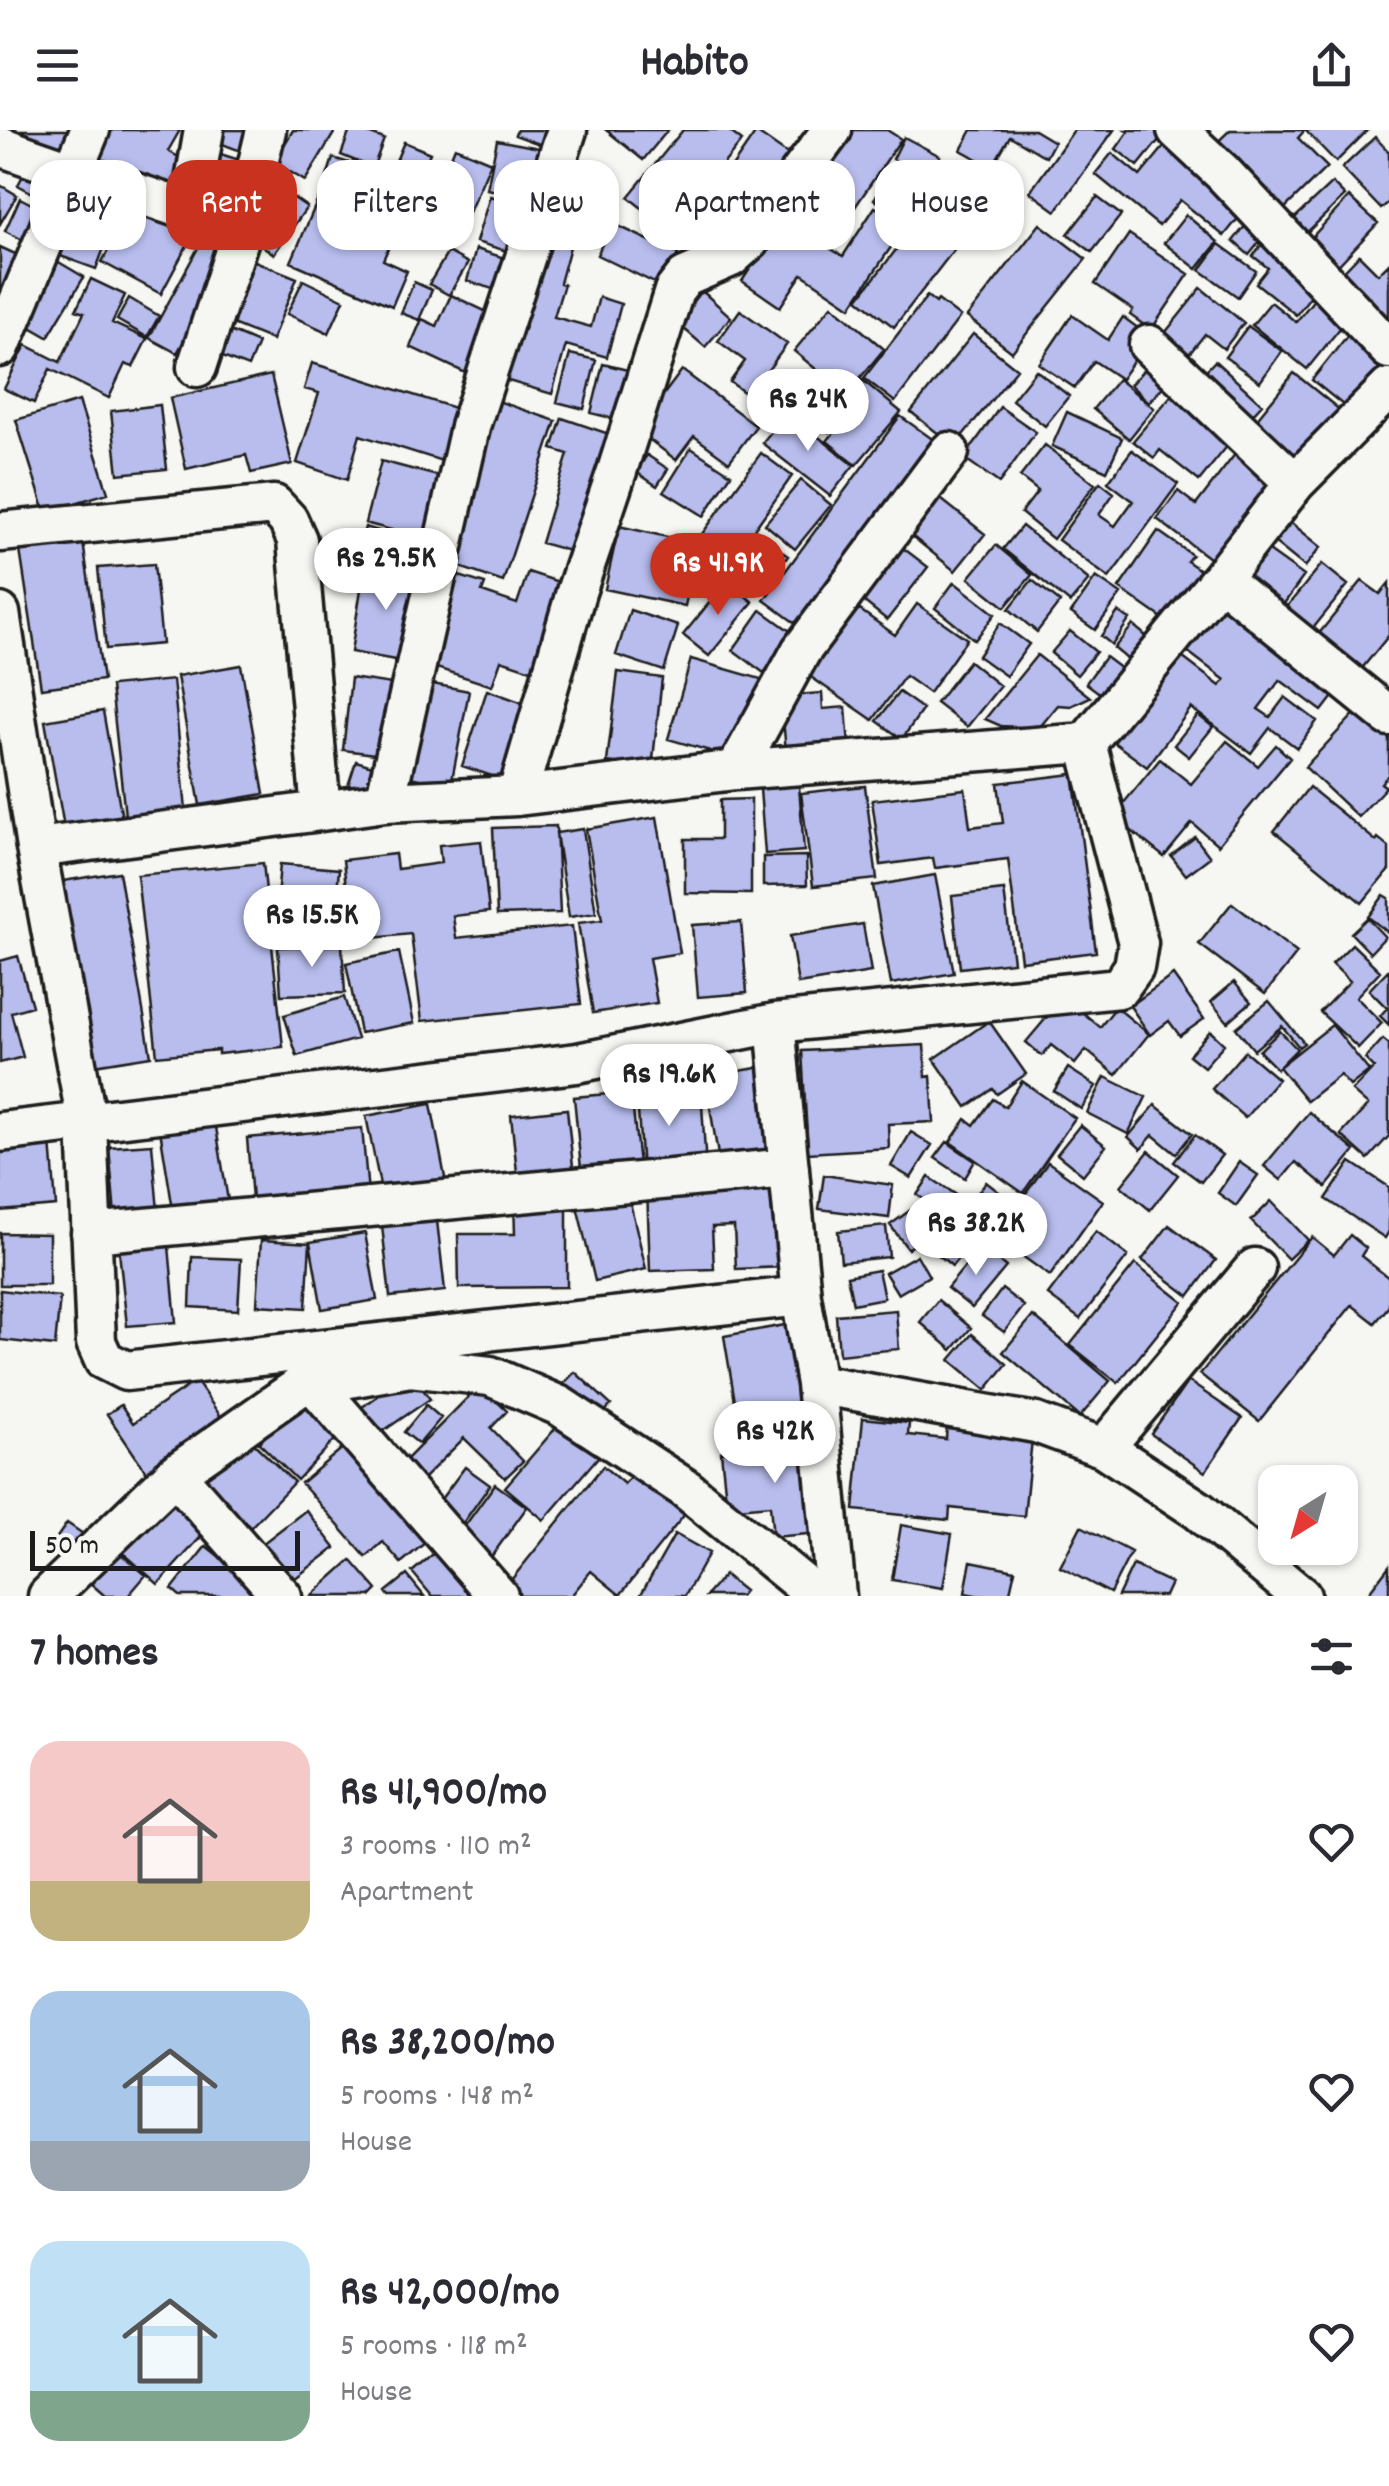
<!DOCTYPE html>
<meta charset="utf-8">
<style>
:root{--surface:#fff;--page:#f2f2f3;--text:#2b2b33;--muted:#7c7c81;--accent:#c8321e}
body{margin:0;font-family:Dekko,sans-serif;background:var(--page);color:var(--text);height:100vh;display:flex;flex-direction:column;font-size:38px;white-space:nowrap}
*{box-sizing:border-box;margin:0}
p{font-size:32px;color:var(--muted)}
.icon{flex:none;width:55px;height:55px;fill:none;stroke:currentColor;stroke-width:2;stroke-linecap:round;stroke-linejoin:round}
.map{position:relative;height:1466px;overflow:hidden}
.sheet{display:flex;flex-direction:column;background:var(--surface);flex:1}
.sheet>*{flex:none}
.top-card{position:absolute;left:30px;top:30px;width:1330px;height:90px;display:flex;gap:20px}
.needle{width:65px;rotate:217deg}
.buttons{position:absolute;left:1258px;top:1335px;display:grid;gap:20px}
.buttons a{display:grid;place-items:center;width:100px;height:100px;border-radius:20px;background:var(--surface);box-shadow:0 2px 8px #0004;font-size:50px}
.scale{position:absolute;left:30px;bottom:25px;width:270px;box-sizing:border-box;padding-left:10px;border:5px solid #1c1c1c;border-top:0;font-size:28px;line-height:35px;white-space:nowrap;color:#1c1c1c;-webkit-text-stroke:8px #f6f6f2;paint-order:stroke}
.price{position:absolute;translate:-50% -85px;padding:0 22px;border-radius:35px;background:#fff;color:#222;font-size:32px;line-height:65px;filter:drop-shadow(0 2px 5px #0008)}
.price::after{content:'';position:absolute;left:50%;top:60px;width:30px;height:22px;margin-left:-15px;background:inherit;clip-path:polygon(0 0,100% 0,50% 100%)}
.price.active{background:var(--accent);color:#fff}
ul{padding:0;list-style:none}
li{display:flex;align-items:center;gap:30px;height:250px;padding:0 30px}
li span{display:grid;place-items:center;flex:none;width:280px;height:200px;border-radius:30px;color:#555}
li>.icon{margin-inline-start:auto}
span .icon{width:120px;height:120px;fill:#fffc;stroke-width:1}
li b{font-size:42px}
h2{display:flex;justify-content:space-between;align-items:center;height:120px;padding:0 30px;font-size:42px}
.pill{padding:0 35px;border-radius:30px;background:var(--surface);box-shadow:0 2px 8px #0004;font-size:35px;line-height:90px}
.pill.active{background:var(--accent);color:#fff}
header{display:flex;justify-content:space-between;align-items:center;height:130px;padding:0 30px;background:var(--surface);font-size:45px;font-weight:700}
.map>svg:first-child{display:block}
.building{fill:#b8bdee;stroke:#1c1c1c;stroke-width:2.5}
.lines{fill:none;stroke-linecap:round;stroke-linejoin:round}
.minor-casing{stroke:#1c1c1c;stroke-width:45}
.minor{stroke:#f6f6f2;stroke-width:38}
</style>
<header><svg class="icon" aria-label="menu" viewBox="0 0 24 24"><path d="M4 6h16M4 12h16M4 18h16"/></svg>Habito<svg class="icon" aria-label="share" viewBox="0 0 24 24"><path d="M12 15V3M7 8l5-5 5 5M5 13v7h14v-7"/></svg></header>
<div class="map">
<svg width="1389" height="1466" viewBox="0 0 1389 1466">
<rect width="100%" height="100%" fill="#f6f6f2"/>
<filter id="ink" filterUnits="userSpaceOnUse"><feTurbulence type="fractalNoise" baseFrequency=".01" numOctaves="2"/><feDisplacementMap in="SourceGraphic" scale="20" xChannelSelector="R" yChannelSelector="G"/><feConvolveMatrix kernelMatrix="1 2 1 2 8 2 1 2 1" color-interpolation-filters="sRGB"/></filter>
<g filter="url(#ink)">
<path class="building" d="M0,0H74L59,31Z
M112,0H180L168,21L184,30L165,65L97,29Z
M212,0H255L246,23L209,9Z
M293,0H336L305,51L274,32Z
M350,0H360L384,9L373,38L341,25Z
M517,0H557L550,18L515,5Z
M606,0H668L643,30Z
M683,0H728L742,11L670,100L628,67Z
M842,0H887L901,9L828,117L843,126L875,77L905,96L851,177L802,144L780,177L742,151Z
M972,0H1034L1054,12L1046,27L1010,6L992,37L961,20Z
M1074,0H1114L1056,81L1030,62Z
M1125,0H1167L1138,36L1116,19L1128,2Z
M1230,0H1368L1336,32L1305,0L1298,8L1327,37L1274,89L1207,22Z
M756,2L792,27L742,102L705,76Z
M904,7L940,26L928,47L893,29Z
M1375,7L1389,22V72L1381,79L1342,38Z
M497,10L539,18L529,68L487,59Z
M404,12L430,23L419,48L439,56L455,17L491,32L455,114L401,90L383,130L407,141L392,176L291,132L319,67L360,84L376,47L387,52Z
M1168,12L1248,76L1224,106L1180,70L1159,96L1095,44L1112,23L1140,46Z
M211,21L249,33L232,90L193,78Z
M333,28L369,39L359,74L322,62Z
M29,34L60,50L49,72L18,55Z
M961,36L997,64L894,197L858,169Z
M899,37L927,58L902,90L874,69Z
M1332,53L1345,66L1298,111L1285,97Z
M0,55L17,65L0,94Z
M278,57L307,77L274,124L245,104Z
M548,63L582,73L560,153L564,154L554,187L591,197L599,167L621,174L607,227L566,215L552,264L498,248Z
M77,66L118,82L96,139L55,124Z
M490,66L523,77L510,122L476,112Z
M1097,67L1121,85L1092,122L1068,104Z
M1349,67L1378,93L1330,144L1302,118Z
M20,68L43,80L27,112L5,101Z
M134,72L192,106L161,164L102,132Z
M1186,85L1218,112L1197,139L1164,113Z
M1250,90L1266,104L1249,125L1233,111Z
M612,93L678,124L663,157L597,125Z
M1040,94L1086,129L1012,222L967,187Z
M1129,104L1189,144L1151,200L1130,185L1133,180L1095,154Z
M205,105L234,121L177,223L149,208Z
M1268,107L1322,151L1296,185L1256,153L1268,138L1253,126Z
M1219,114L1256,141L1238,167L1200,140Z
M0,117L33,132L0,185Z
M476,119L508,129L499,161L467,151Z
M448,122L468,133L449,165L429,154Z
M1359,125L1378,144L1389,133V214L1331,154Z
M250,129L297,148L272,210L225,191Z
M57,131L84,147L48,207L20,191Z
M91,149L125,165L112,193L147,209L133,237L125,234L109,268L50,239L34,273L4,259L26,215L60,232L84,183L76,180Z
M303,150L344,170L329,203L287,184Z
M414,152L432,160L419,190L401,183Z
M1201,158L1244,193L1224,219L1205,204L1182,233L1157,213Z
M701,160L731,187L705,217L675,191Z
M1319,163L1349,187L1307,239L1252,195L1271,172L1296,192Z
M451,165L498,187L472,246L410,217L422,189L437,196Z
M927,166L936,173L938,170L960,187L895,272L864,248Z
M129,168L159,186L147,207L117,190Z
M832,175L884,219L860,248L901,282L856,335L827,311L858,274L794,221Z
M740,180L787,214L749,266L730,252L745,231L718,211Z
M1072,185L1108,210L1123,187L1150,207L1121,249L1094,231L1075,258L1039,234Z
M1248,196L1282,221L1260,252L1225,227Z
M225,199L258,213L248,237L215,224Z
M1351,201L1387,230L1348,279L1312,250Z
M973,204L1017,239L954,316L911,282Z
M570,224L596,230L584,279L557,272Z
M1215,231L1262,274L1242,296L1194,253Z
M312,233L458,279L442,331L360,305L347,350L297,333L319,263L304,259Z
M603,234L640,243L628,292L591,283Z
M1149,234L1168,251L1149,272L1130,255Z
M682,240L756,296L729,332L694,306L676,330L637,300Z
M1036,240L1069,266L1045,296L1012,270Z
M1294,243L1341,281L1293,339L1247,301Z
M271,245L292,334L251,343L246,325L186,339L170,268Z
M806,245L848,274L829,302L787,274Z
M1118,249L1154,278L1129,309L1093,279Z
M1175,261L1233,309L1199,351L1160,320L1154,328L1133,311Z
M489,268L556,291L503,452L448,433Z
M79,271L108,363L45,382L16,290Z
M160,275L167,339L118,344L111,281Z
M1000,277L1036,302L999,353L964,328Z
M787,282L854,335L830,366L762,313Z
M1067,282L1122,308L1107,341L1052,316Z
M900,286L938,313L802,498L764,470Z
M562,288L615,306L580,424L541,413L568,324L552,319Z
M1045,315L1095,354L1053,409L1021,383L1038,361L1020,347Z
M691,318L731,344L704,386L664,361Z
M1239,319L1286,354L1217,434L1157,389L1178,361L1196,375Z
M1132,320L1178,354L1109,448L1058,410L1100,352L1114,363L1099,385L1115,396L1133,371L1108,352Z
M761,323L792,346L753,401L788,426L769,452L702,404Z
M647,325L668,339L657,356L636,342Z
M381,331L445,348L429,410L365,393Z
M801,350L831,375L795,419L765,394Z
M937,366L985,404L955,441L908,403Z
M1279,383L1321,417L1305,437L1263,403Z
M619,396L698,414L685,476L605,459Z
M1022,396L1089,450L1070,473L1003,419Z
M365,397L428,415L421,441L358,422Z
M1158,401L1192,425L1187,431L1210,447L1175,497L1119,458Z
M83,412L103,550L41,558L20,420Z
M996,415L1032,445L1005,477L969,448Z
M1262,416L1304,446L1275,486L1234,456Z
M903,418L928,437L887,490L862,470Z
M154,434L162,514L106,519L98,438Z
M365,434L420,443L406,532L351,522Z
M1322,434L1348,455L1306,507L1279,486Z
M528,442L571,456L543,544L501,530L492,556L424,534L453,444L485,454L482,462L517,474Z
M1096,447L1121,464L1095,500L1071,483Z
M1032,450L1060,472L1037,502L1009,479Z
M727,451L753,472L709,526L683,505Z
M1362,451L1380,464L1389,453V505L1355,547L1312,512Z
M954,452L995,484L975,510L935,478Z
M1223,457L1342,555L1322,581L1280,550L1258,579L1270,587L1285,567L1317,591L1297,618L1270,598L1251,623L1191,578L1147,637L1108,608L1174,521L1220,556L1225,550L1179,515Z
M917,474L967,509L929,563L905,546L873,590L805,543L853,475L895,505Z
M630,480L678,496L664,541L616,525Z
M761,480L793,503L764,543L733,520Z
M1118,482L1130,489L1112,515L1101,506Z
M1000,493L1029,514L1006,546L978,526Z
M1133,495L1153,512L1134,535L1114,518Z
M1070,501L1096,522L1077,545L1051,523Z
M1037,525L1090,567L1071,576L1058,575L1039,598L1001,596L985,589Z
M1105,527L1125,542L1106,568L1086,553Z
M691,529L761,549L738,629L668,609Z
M969,531L1000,556L967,597L936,573Z
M241,535L264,664L200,675L177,546Z
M618,542L662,548L652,638L607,632Z
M351,548L392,554L383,625L343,620Z
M173,550L186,680L125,686L111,556Z
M417,551L469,561L451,655L399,645Z
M487,560L529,575L504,650L462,636Z
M899,562L923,579L902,609L877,591Z
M822,563L823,579L846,577L849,616L786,622L781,566Z
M1361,577L1389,604V644L1381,653L1386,657L1358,687L1305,637Z
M103,581L122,688L64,697L45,591Z
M1198,585L1213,597L1189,627L1174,615Z
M1227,611L1258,636L1276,615L1290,628L1218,715L1192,693L1164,727L1113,686L1160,629L1191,654Z
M356,631L379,638L371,666L347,659Z
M1073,644L1096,822L1021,831L1008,729L935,738L933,728L881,735L872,670L965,659L970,697L1003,693L998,653Z
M799,656L804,721L765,724L760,659Z
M865,656L877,749L813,756L801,663Z
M1309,657L1376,711L1378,708L1389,717V740L1362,773L1274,701Z
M751,669V764L685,763V709H720V670Z
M657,687L680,823L649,828L657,873L593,883L578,793L602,790L586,699Z
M556,696L560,783L497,785L493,698Z
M583,699L596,783L569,787L556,703Z
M1195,707L1210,727L1186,745L1171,726Z
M481,711L489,782L453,786L456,808L572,796L581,874L422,891L411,804L352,810L343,730L395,724L397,739L441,733L439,715Z
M806,726L807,755L763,756V727Z
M263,733L283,917L218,924V920L157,926L137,745Z
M280,734L339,739L333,808L274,803Z
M119,742L151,926L88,936L57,752Z
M935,745L954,843L891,854L873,756Z
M1004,760L1013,832L960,838L952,766Z
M1384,765L1389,768V803L1368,787Z
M1232,773L1297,823L1265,864L1199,814Z
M1367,788L1385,807L1370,823L1351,803Z
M741,792L747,863L698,867L692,795Z
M863,794L871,842L798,854L790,806Z
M1352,814L1380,841L1356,867L1382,893L1358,918L1320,882L1350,851L1332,834Z
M342,815L345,863L281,865L278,817Z
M399,822L414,893L360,903L346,833Z
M18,826L32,876L11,882L23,927L0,933V831Z
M1389,839V895L1380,886L1387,878L1369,860Z
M1173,845L1204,889L1180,906L1169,891L1150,905L1130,876Z
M1234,852L1251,872L1228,892L1211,872Z
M344,867L357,909L297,926L284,885Z
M1064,867L1100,897L1116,877L1149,904L1116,945L1086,920L1075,934L1051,915L1042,926L1026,912Z
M1269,871L1304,913L1299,917L1282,896L1254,920L1236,898Z
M989,891L1026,944L997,964L993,959L967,977L934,929Z
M1332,895L1369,941L1350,956L1340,945L1307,971L1279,937Z
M1210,901L1224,914L1204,937L1189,925Z
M1280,901L1297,919L1277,939L1259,921Z
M1383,909L1389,914V1006L1368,1029L1341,1005L1368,975L1352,961L1374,938L1365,929Z
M924,915L926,947L931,946L934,992L888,994L889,1018L808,1023L802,921Z
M1245,921L1278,949L1245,988L1212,959Z
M768,936L784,1026L720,1037L705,947Z
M1068,938L1096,956L1081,979L1054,961Z
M1105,947L1146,967L1128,1004L1087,983Z
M672,949L674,976L702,975L706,1038L642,1041L636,950Z
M1022,951L1075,988L1023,1063L950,1012L966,989L974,995L993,969L1005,977Z
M631,962L640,1043L582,1049L574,967Z
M431,974L446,1053L382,1065L366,986Z
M1155,975L1192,1004L1176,1024L1153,1005L1141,1019L1128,1007Z
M567,979L574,1046L518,1052L511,985Z
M1309,982L1355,1021L1326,1057L1296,1032L1281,1050L1264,1036Z
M215,991L230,1083L175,1092L160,1000Z
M1080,995L1106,1016L1083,1045L1057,1024Z
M362,998L368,1063L253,1081L247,1008Z
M911,1002L932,1015L911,1048L891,1036Z
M1195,1005L1222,1025L1201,1052L1174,1032Z
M51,1011L56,1076L0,1081V1015Z
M947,1012L975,1031L965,1048L935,1028Z
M152,1014L159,1092L116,1096L109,1017Z
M1149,1021L1178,1045L1150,1080L1121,1056Z
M1048,1032L1103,1071L1050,1146L1018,1123L1033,1102L1010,1086Z
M1239,1032L1258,1045L1236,1076L1218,1063Z
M1351,1032L1389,1057V1101L1385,1108L1326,1069Z
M824,1045L893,1055L889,1088L819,1079Z
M929,1047L958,1066L947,1084L917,1065Z
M986,1052L1003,1065L980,1097L962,1083Z
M780,1053L784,1137L736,1139L734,1096L712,1097L714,1139L650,1141L647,1058Z
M627,1060L646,1139L595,1151L576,1072Z
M567,1069V1157L459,1158L458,1104H515L514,1070Z
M1271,1071L1308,1110L1288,1129L1251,1091Z
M916,1076L934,1100L908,1119L890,1095Z
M436,1082L445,1161L390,1167L381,1087Z
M1006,1086L1024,1102L1010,1117L992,1101Z
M960,1093L976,1107L952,1136L935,1122Z
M1169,1095L1216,1130L1189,1166L1142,1130Z
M886,1096L889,1127L841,1132L838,1101Z
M1096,1101L1128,1126L1080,1189L1048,1165Z
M0,1103L49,1104V1155H0Z
M365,1103L377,1170L322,1179L310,1112Z
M1350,1105L1366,1118L1361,1126L1389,1148V1176L1375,1193L1352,1175L1259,1291L1200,1244L1312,1107L1334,1125Z
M261,1110L310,1113L306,1178L257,1175Z
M169,1116L176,1192L127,1196L119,1121Z
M981,1117L1006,1137L972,1178L947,1158Z
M917,1125L929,1146L898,1164L885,1143Z
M192,1127L241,1129L238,1180L190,1177Z
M1135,1134L1183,1172L1118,1253L1070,1215Z
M878,1140L884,1168L853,1174L847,1146Z
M1002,1159L1024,1176L1004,1202L982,1186Z
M0,1160L60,1167L55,1216L0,1210Z
M938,1170L971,1198L952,1220L920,1192Z
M896,1180L899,1219L839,1225L836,1185Z
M1033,1186L1110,1251L1080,1287L1003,1222Z
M785,1195L804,1303L742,1313L724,1206Z
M972,1204L1007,1234L986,1260L950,1230Z
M575,1242L611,1275L596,1291L560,1257Z
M411,1243L430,1269L370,1310L352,1284Z
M196,1251L226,1294L188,1315L147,1343L107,1284L121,1275L133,1293Z
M1188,1251L1242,1288L1205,1342L1151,1304Z
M480,1255L507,1281L491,1298L523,1331L505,1348L464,1308L418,1354L400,1336Z
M307,1263L345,1299L297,1350L259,1313Z
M426,1275L441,1288L419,1314L404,1302Z
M863,1288L909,1293L908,1305L946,1309L947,1292L1033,1300L1024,1386L950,1378L949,1390L854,1380Z
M560,1293L599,1326L544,1390L505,1357Z
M246,1306L294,1352L246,1402L197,1356Z
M351,1311L433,1406L401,1433L383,1412L366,1427L301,1353Z
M811,1314L820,1403L773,1407L770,1375L727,1379L721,1322Z
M603,1336L624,1354L634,1343L685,1384L620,1465L591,1441L571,1466H510L503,1460Z
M465,1337L490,1355L458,1400L432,1381Z
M495,1354L527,1377L491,1427L459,1404Z
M171,1365L209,1398L158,1454L121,1421Z
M306,1380L335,1418L282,1458L253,1421Z
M67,1393L92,1410L75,1433L51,1416Z
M901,1395L952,1404L943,1458L892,1450Z
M1081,1396L1131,1422L1110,1463L1060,1437Z
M675,1404L709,1423L685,1466H640Z
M446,1413L481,1454L467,1466H432L412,1442Z
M206,1416L269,1466H180L172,1459Z
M115,1419L146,1445L128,1466H105L88,1451Z
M351,1430L377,1460L371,1466H311Z
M971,1431L1015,1440L1009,1466H980L965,1463Z
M1133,1435L1171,1453L1165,1466H1118Z
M1389,1436V1466H1366Z
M407,1445L424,1466H389L386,1462Z
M724,1445L744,1461L740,1466H706Z"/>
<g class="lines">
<g class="minor-casing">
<path id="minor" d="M1177,0L1222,42L1389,219
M0,16C80,46 162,70 242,100
M190,80L204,0
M1149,215L1295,353
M0,217L90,0
M197,237L242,100L266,0
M1389,258L1295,353L1220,449L1389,586
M0,402L274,375L288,390L297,410L321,681L385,672L517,666L736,640L1086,613L1138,813L1134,837L1119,858L775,893L577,933L0,1002
M0,483L36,718L87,992L96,1212L104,1230L126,1241L801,1166
M1086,613L1220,449
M736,640L801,521L949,322
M517,666L576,462L617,341L674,161L685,147L731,127L750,110L832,0
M385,672L471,293L567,0
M36,718L321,681
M775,893L801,1166L816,1254L836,1466
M91,1103L789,1038
M314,1254L498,1466
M816,1254L1036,1293L1104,1318L1198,1380L1301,1466
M1104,1318L1255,1138
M175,1344L282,1466
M48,1466L175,1344L299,1257L410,1237L490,1246L560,1276L686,1359L817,1466"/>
</g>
<use href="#minor" class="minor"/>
</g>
</g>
</svg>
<div class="buttons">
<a><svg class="needle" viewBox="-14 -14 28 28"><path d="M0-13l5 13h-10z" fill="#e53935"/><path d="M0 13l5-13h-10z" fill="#7c7c81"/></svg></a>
</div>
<div class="scale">50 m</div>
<b class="price" style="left:808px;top:324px">Rs 24K</b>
<b class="price" style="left:386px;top:483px">Rs 29.5K</b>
<b class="price active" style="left:718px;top:488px">Rs 41.9K</b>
<b class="price" style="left:312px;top:840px">Rs 15.5K</b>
<b class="price" style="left:669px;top:999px">Rs 19.6K</b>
<b class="price" style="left:976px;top:1148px">Rs 38.2K</b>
<b class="price" style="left:775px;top:1356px">Rs 42K</b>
<div class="top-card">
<a class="pill">Buy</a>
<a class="pill active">Rent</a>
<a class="pill">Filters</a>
<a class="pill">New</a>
<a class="pill">Apartment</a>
<a class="pill">House</a>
</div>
</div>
<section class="sheet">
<h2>7 homes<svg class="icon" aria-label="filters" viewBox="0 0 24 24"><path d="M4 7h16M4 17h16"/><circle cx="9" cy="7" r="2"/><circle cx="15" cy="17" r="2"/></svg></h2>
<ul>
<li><span style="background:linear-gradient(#f6c9c9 70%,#c2b280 0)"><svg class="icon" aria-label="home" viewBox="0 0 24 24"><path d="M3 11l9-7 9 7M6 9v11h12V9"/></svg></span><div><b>Rs 41,900/mo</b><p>3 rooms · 110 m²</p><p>Apartment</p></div><svg class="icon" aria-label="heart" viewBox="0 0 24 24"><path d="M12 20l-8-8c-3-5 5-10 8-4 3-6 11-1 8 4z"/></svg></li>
<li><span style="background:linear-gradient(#a9c7e8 75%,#9aa5b1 0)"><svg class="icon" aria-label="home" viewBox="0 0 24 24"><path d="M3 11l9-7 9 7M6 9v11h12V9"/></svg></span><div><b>Rs 38,200/mo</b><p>5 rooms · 148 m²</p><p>House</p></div><svg class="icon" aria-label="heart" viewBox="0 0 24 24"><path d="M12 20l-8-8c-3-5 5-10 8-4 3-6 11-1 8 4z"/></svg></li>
<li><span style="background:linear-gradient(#bfe0f5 75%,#7fa58c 0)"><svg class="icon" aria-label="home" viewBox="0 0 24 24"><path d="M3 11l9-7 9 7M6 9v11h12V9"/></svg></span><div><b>Rs 42,000/mo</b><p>5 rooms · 118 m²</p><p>House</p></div><svg class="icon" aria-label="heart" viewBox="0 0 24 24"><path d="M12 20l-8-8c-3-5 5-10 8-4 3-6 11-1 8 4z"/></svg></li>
</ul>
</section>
